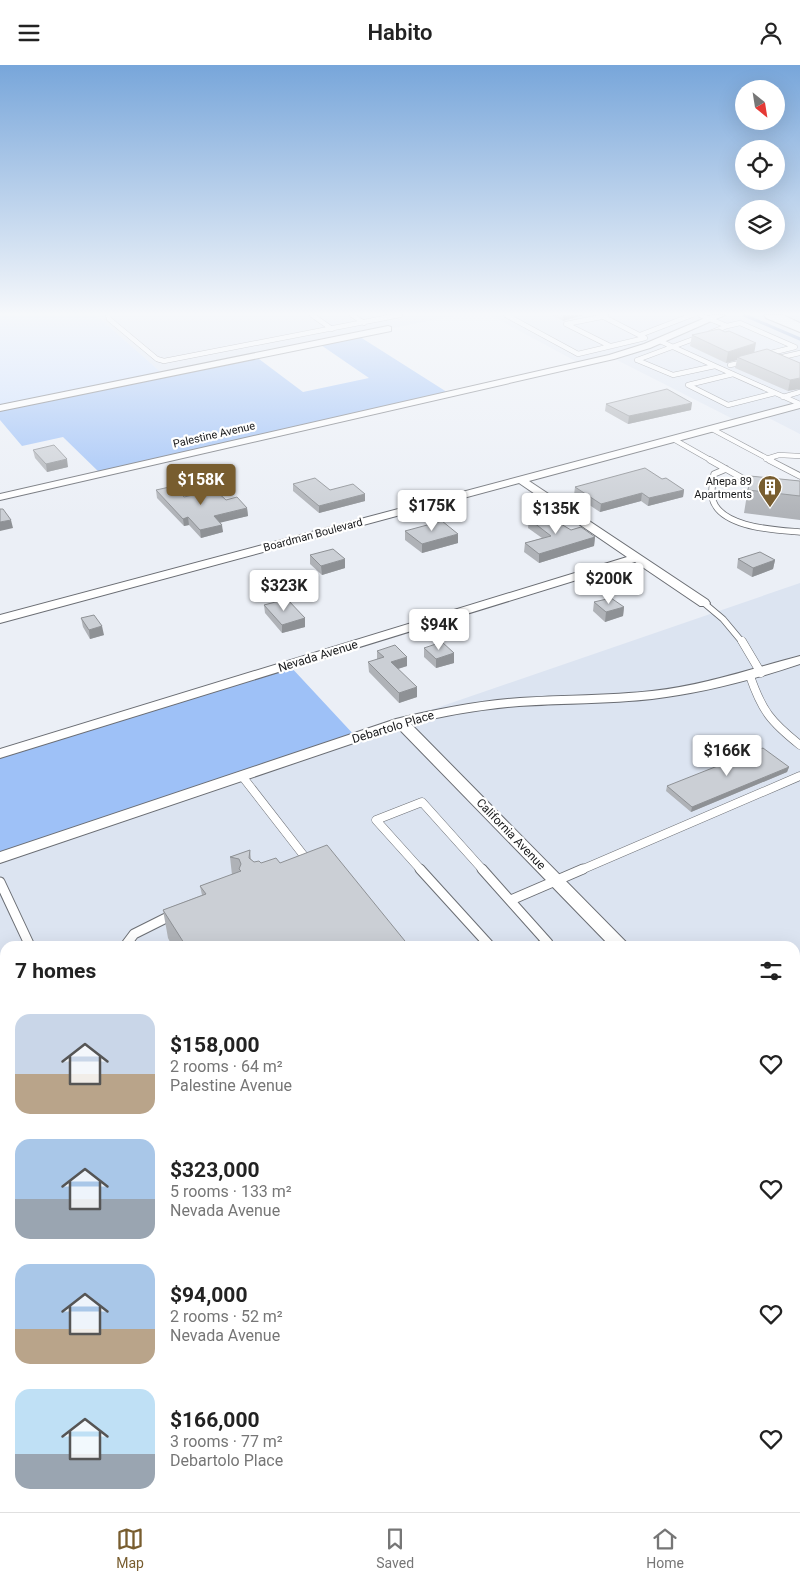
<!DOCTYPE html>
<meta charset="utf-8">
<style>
:root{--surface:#fff;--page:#f2f2f2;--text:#222;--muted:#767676;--line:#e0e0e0;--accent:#785d2f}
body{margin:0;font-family:Roboto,sans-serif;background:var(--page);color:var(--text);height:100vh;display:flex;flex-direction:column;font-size:19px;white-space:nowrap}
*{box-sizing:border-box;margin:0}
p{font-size:16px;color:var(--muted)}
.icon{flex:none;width:28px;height:28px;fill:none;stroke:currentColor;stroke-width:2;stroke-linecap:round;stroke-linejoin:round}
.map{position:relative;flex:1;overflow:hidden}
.side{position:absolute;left:0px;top:876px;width:800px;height:571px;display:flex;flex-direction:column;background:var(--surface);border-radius:15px 15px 0 0;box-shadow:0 5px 20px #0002}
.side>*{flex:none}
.needle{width:32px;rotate:150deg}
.tools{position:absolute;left:735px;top:15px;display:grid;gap:10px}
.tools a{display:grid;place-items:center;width:50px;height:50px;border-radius:50%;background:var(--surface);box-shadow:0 5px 20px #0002;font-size:25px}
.price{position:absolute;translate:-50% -42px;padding:0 11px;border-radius:5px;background:#fff;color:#222;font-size:16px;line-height:32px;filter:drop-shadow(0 1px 2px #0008)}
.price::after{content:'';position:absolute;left:50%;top:30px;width:15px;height:11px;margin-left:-8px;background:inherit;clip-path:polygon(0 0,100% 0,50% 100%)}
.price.on{background:var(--accent);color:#fff}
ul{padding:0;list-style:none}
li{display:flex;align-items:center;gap:15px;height:125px;padding:0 15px}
li span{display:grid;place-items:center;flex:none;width:140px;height:100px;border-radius:15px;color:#555}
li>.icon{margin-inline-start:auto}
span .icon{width:60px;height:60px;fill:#fffc;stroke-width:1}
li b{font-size:21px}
h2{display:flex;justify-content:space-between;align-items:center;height:60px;padding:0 15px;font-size:21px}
header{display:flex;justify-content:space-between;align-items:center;height:65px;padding:0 15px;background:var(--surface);font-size:22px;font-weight:600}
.menu{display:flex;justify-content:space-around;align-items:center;height:70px;border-top:1px solid var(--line);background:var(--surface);font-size:14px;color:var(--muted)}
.menu a{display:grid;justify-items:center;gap:2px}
.menu .on{color:var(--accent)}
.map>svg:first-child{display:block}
.built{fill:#dce4f1}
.green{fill:#ccdffe}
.forest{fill:#9ec1f7}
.water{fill:#7192c6}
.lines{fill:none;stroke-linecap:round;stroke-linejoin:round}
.stream{stroke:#7192c6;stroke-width:3}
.lane-far4-casing{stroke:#6b6e74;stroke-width:5.5}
.lane-far3-casing{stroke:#6b6e74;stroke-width:7}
.lane-far2-casing{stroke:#6b6e74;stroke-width:9}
.lane-far1-casing{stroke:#6b6e74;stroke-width:11}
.lane-casing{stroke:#6b6e74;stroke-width:13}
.street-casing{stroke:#6b6e74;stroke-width:2}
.primary-casing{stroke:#6b6e74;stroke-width:2}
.lane-far4{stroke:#fff;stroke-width:4.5}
.lane-far3{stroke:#fff;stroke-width:5.5}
.lane-far2{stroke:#fff;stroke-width:8}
.lane-far1{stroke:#fff;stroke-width:9}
.lane{stroke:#fff;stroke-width:11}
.street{fill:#fff;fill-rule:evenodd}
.primary{fill:#fff;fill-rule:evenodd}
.wall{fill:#afb2b7}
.shaded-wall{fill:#8e9195}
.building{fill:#cbcfd5;stroke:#8e9195}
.labels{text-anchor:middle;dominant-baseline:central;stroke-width:4.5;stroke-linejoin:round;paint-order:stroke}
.far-street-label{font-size:11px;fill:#191a1c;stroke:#fff}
.far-poi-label{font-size:11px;fill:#191a1c;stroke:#fff;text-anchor:end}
.street-label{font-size:12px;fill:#191a1c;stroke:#fff}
</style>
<header><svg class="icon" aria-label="menu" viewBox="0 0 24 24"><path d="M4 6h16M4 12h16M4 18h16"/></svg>Habito<svg class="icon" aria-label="person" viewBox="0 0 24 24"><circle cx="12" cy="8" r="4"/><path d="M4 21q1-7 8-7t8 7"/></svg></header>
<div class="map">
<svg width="800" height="1447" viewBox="0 0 800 1447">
<rect width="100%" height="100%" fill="#ebeff6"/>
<path class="built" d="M96,250H457L164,310Z
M490,250H800V369L763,350L739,357L611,292L581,299Z
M800,518V1138L795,1141V881H5V1442H795V1170L800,1176V1447H0V793Z"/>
<path class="green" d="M0,250H96L164,310L0,343Z"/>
<path class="forest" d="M357,270L450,329L101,409L63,372L22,381L0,355V343L255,291L303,327L369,313L318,278Z
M289,600L356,672L0,793V689Z"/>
<path class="water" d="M795,1252L800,1258V1374L795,1377Z"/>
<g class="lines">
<path class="stream" d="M744,250L800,274"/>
<g class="lane-far4-casing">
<path id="lane-far4" d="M108,250L109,254L157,294L164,296L400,250
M312,250L332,264
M352,250L364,258
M506,250L578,289L645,273L600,250
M700,250L727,261L710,268
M606,251L566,259L610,281
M727,261L740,258L795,282L767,289
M640,270L692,250
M800,288L778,293L800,303
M637,295L673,310L715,301L660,276
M637,295L699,272
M730,300L745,297
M715,301L800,339
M733,309L688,320L728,340L775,328
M783,332L800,327
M712,364L772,396
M675,375L712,396
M766,394L779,390L800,391"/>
</g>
<g class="lane-far3-casing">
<path id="lane-far3" d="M710,395L758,422
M769,395L800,411
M726,404L714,409C713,416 711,425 712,432C718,463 776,465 800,467
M704,538L723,554L743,578"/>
</g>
<g class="lane-far2-casing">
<path id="lane-far2" d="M742,576L761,608
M750,611C762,646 771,657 800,680
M242,711L308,796
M421,805L376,755L422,737L483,805
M581,805L800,711"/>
</g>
<g class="lane-far1-casing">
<path id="lane-far1" d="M420,804L490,881
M482,804L548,878L540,881
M0,817L30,881
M511,835L583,804
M125,881L134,869L172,850
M0,940L5,935
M0,948L5,947
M0,1070L5,1068"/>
</g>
<g class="lane-casing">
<path id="lane" d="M0,1126L5,1124
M0,1184L5,1200
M0,1268L5,1265
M0,1420L5,1414
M347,1442L349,1447
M590,1447L596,1442"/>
</g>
<g class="street-casing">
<path id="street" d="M712,250H725L650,283L614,294L0,435V429L609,290L644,279Z
M388,261L391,262V266L0,346V340Z
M800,337V343L529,416L708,535L710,538L708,541H700L635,497L0,693V684L627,492L519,418L0,558V550Z
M800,591V599C752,615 703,628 652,634C608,639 564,638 519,641C483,644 446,650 411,659L626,877L628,881H610L398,663L0,798V787L396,654C437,644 478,636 520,633C564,630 608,631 652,626C705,620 750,604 800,591Z
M800,892V906L795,907V893Z
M795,1160L800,1162V1186L795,1184Z
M5,1315V1339L0,1341V1317Z"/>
</g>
<g class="primary-casing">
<path id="primary" d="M764,250H783L800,258V267L766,253Z"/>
</g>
<use href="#lane-far4" class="lane-far4"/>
<use href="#lane-far3" class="lane-far3"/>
<use href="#lane-far2" class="lane-far2"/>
<use href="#lane-far1" class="lane-far1"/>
<use href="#lane" class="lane"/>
<use href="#street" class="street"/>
<use href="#primary" class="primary"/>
</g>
<path class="wall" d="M552,250H584L563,256Z
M692,270L754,287L800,298L788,326L735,303L737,295L726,298L690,281Z
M606,339L691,345L628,359L605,346Z
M33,385L68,402L47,407L35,393Z
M750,411L800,416V455L744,448Z
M662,414L684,425L683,432L648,441L641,436L600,447L574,430L575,422Z
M293,419L330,425L365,429V436L319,448L293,426Z
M156,425L184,432L226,435L247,443L248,451L220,457L223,467L201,473L189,460L184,461L157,433Z
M529,454L595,472L594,481L539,498L524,487L525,478L542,473L528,463Z
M405,466L458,478L422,488L405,475Z
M310,490L345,503L322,510L310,499Z
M738,494L775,495L773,504L752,512L737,503Z
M594,537L624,542L623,551L605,557L593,546Z
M264,540L305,553V562L282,568L265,548Z
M81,553L104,570L90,574L83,562Z
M424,583L454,588V598L436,603L424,592Z
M377,586L407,601L398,604L417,632L399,638L369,607L368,597L377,595Z
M789,702L787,707L691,747L666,726L667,721Z
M250,785L251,794L254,797L261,798H280L409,881H172L168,873L163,845L202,830L200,821L232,810L230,792Z
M5,951V1011L0,1000V953Z"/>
<path class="shaded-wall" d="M564,250H584L563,256Z
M756,278L754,289L737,292V295L726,298L728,287Z
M800,313V324L788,326L790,315Z
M692,338L691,345L628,359L629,351Z
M67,394L68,402L47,407L46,399Z
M684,425L683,432L648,441L649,433Z
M642,428L641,436L600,447L601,439Z
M365,429V436L319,448V441Z
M247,443L248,451L215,459L214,451Z
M188,452L189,460L184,461L183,454Z
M11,455L13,463L0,466V457Z
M222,460L223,467L201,473L200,465Z
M458,469V478L422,488V479Z
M595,472L594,481L539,498V489Z
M345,494V503L322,510L321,501Z
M775,495L773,504L752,512L753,503Z
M624,542L623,551L605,557L606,547Z
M305,553V562L282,568V560Z
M102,561L104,570L90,574L89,565Z
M454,588V598L436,603V594Z
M407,592V601L391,606V597Z
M417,622V632L399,638V628Z
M789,702L787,707L691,747L692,742Z
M130,1442H183L175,1447H122Z"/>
<path class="building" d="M719,264L725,267L729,266L756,278L728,287L692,270Z
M767,284L800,298V313L790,315L737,292Z
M667,324L692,338L629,351L606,339Z
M54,380L67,394L46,399L33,385Z
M645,403L662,414L666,413L684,425L649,433L642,428L601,439L575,422Z
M750,411L800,416V431L748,425Z
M315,413L330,425L353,419L365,429L319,441L293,419Z
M174,421L184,432L215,425L226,435L237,432L247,443L214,451L222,460L200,465L188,452L183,454L156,425Z
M0,444H3L11,455L0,457Z
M546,450L571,465L581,462L595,472L539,489L525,478L551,471L529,454Z
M442,456L458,469L422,479L405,466Z
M333,484L345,494L321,501L310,490Z
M760,487L775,495L753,503L738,494Z
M611,533L624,542L606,547L594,537Z
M287,534L305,553L282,560L264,540Z
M94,550L102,561L89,565L81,553Z
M442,577L454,588L436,594L424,583Z
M395,580L407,592L391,597L417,622L399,628L368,597L384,592L377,586Z
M763,683L789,702L692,742L667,721Z
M327,780L409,881H174L184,878L163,845L206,829L200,821L241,806L239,804L241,799L239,794L230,792L250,785L249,793L254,797L259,796L261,798L276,793L280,798Z
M5,951V1002L0,990V953Z
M31,1442H130L122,1447H33Z"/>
<linearGradient id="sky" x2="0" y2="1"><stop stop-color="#78a6da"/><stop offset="0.55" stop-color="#f6f8fb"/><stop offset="1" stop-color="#f6f8fb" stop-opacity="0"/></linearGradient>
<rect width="800" height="453" fill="url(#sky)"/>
<defs>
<g id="building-pin" transform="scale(1.25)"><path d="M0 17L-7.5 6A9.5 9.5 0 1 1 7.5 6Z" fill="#785d2f" stroke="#fff"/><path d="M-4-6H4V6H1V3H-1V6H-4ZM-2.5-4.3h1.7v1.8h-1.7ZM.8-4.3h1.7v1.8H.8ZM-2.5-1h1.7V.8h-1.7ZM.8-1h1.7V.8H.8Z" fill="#fff"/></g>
</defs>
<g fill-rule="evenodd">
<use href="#building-pin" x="770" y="422"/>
</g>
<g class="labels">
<g class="far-street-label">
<text transform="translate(214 370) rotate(-13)">Palestine Avenue</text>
<text transform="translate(313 470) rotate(-15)">Boardman Boulevard</text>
</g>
<g class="far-poi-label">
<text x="752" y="416">Ahepa 89<tspan x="752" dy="13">Apartments</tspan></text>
</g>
<g class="street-label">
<text transform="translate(318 591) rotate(-17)">Nevada Avenue</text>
<text transform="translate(393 662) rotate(-17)">Debartolo Place</text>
<text transform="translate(511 769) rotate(46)">California Avenue</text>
</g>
</g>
</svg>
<div class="tools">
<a><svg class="needle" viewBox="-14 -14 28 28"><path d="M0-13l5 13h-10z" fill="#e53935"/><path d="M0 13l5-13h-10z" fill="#767676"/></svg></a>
<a><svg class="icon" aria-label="locate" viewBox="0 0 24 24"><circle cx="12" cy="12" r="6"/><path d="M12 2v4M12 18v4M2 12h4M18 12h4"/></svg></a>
<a><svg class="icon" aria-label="layers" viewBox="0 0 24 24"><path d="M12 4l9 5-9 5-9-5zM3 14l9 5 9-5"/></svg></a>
</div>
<b class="price on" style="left:201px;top:441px">$158K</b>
<b class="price" style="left:432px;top:467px">$175K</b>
<b class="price" style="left:556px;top:470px">$135K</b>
<b class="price" style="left:609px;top:540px">$200K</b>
<b class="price" style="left:284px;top:547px">$323K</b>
<b class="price" style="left:439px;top:586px">$94K</b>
<b class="price" style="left:727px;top:712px">$166K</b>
<section class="side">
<h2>7 homes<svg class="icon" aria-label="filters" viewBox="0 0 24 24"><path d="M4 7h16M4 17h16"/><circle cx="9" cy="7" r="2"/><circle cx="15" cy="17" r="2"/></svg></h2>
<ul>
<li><span style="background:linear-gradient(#c9d6e8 60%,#b9a48a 0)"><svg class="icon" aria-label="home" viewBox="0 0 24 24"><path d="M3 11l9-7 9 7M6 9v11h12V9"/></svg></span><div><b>$158,000</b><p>2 rooms · 64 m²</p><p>Palestine Avenue</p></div><svg class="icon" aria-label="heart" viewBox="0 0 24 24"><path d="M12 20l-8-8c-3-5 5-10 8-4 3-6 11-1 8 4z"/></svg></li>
<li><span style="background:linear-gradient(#a9c7e8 60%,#9aa5b1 0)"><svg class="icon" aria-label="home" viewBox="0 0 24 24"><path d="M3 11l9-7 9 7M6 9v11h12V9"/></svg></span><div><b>$323,000</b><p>5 rooms · 133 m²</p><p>Nevada Avenue</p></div><svg class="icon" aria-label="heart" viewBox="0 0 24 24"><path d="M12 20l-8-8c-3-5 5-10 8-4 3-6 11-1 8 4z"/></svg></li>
<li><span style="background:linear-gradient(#a9c7e8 65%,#b9a48a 0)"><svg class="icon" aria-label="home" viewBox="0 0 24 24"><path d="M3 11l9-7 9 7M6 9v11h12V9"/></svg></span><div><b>$94,000</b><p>2 rooms · 52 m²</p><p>Nevada Avenue</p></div><svg class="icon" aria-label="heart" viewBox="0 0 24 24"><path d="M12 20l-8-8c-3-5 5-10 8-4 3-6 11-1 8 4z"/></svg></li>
<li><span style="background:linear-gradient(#bfe0f5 65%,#9aa5b1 0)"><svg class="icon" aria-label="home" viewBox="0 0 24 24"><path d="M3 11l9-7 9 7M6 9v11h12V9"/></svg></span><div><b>$166,000</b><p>3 rooms · 77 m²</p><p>Debartolo Place</p></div><svg class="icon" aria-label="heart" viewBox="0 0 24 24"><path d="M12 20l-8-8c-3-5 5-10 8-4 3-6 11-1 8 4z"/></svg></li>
</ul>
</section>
</div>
<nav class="menu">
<a class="on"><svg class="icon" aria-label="map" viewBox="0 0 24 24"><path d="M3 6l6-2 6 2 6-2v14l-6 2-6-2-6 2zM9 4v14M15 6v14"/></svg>Map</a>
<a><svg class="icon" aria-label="saved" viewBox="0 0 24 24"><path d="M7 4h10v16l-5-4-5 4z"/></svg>Saved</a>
<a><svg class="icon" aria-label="home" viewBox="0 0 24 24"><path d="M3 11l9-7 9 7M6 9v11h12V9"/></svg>Home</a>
</nav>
